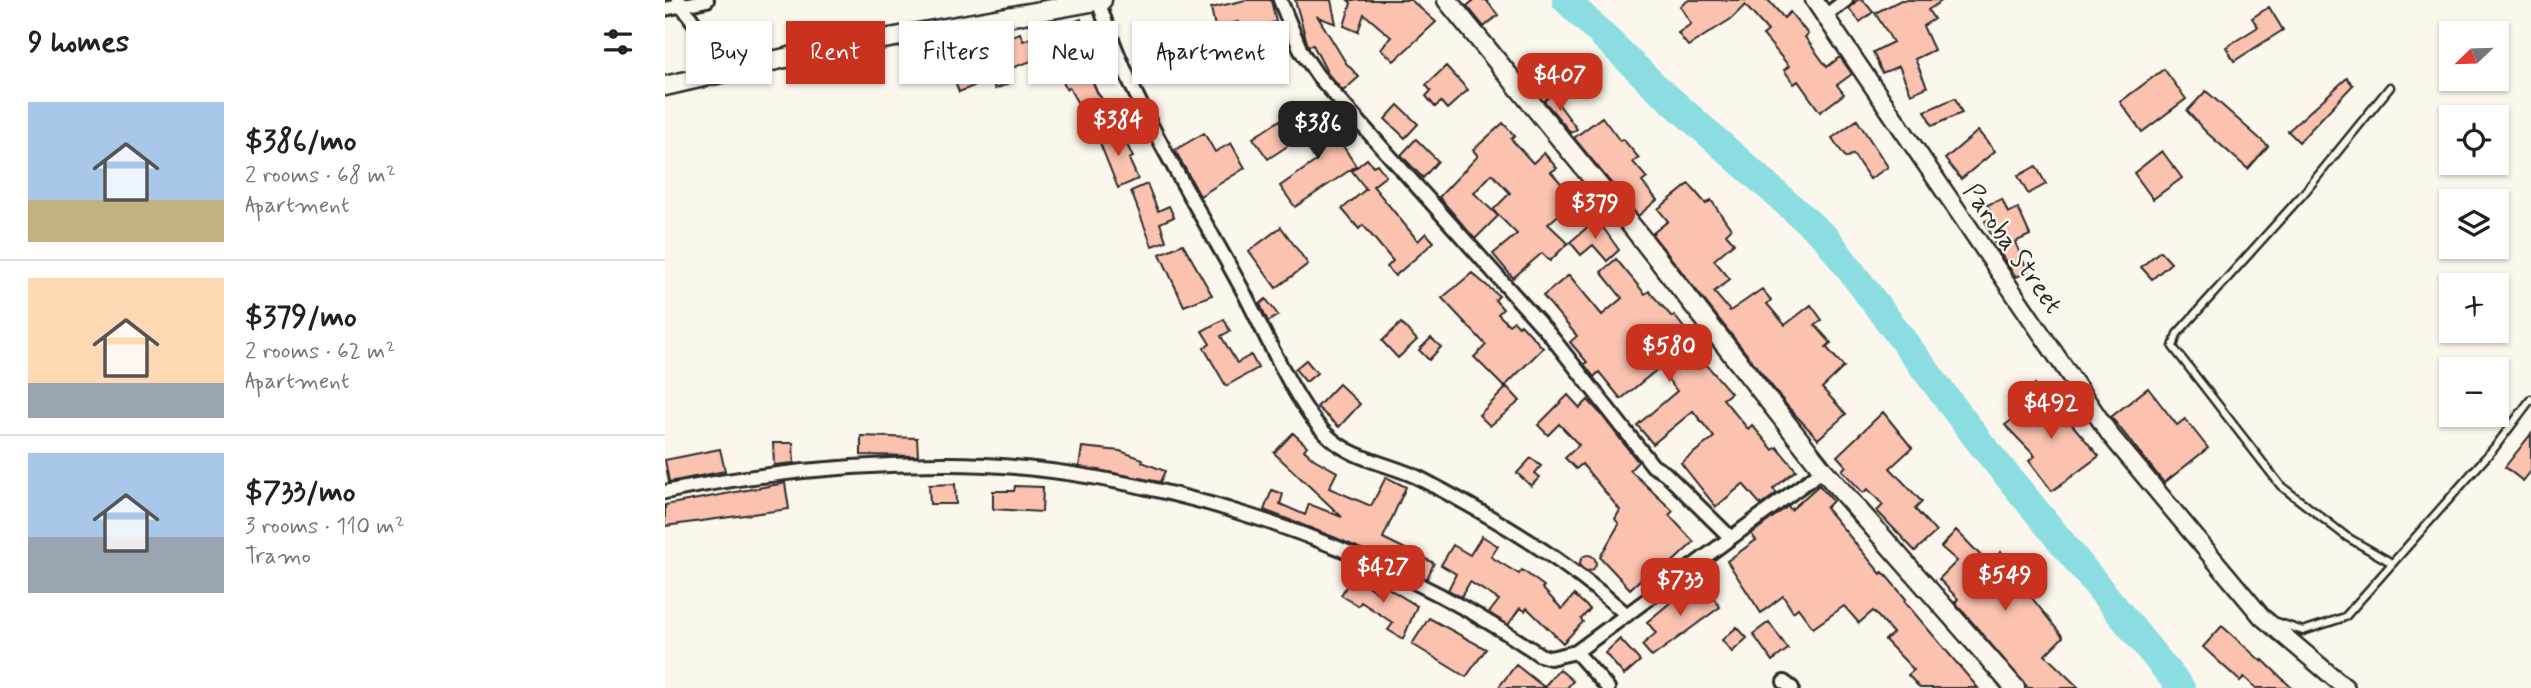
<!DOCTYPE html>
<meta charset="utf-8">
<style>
:root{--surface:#fff;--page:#f2f2f2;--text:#202124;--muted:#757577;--line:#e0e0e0;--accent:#c8321e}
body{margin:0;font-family:Mynerve,sans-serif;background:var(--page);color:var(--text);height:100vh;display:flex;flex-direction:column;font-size:26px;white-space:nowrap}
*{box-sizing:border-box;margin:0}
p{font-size:23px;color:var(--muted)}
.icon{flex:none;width:38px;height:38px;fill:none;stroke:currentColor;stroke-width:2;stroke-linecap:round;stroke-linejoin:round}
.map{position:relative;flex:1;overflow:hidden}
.drawer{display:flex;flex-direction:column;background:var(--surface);width:665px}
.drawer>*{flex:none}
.hud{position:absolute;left:21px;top:21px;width:665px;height:63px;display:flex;gap:14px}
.needle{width:46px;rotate:247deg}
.fabs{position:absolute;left:1774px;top:21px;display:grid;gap:14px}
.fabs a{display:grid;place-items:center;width:70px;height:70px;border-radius:0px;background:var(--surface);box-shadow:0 2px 5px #0004;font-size:35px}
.price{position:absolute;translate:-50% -60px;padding:0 16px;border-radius:14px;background:var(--accent);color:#fff;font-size:23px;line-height:46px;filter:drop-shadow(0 2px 4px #0008)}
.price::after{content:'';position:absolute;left:50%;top:42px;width:21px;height:16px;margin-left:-10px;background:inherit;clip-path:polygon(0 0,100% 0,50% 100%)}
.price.on{background:#222;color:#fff}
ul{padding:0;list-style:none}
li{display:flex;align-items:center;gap:21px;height:175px;padding:0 28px}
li+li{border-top:2px solid var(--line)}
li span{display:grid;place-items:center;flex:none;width:196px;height:140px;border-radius:0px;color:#555}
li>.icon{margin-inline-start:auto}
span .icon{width:84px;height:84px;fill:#fffc;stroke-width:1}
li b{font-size:30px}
h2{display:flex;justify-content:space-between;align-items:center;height:84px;padding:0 28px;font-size:30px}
.tag{padding:0 24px;border-radius:0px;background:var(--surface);box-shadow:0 2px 5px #0004;font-size:24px;line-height:63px}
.tag.on{background:var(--accent);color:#fff}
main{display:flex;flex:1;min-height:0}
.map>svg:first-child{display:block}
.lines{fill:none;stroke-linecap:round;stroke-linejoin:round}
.river{stroke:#8bdde2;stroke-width:28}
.building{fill:#fac2af;stroke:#2b2b2b;stroke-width:2}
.service-casing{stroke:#2b2b2b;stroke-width:11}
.minor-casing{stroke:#2b2b2b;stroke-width:18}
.tertiary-casing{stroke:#2b2b2b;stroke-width:21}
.secondary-casing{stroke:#2b2b2b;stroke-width:23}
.service{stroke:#fbf7ec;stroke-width:6}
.minor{stroke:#fbf7ec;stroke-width:12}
.tertiary{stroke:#fbf7ec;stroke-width:16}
.secondary{stroke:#fbf7ec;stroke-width:18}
.labels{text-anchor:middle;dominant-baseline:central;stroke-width:5;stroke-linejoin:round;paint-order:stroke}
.street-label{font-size:26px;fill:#2b2b2b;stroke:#fbf7ec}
</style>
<main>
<section class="drawer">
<h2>9 homes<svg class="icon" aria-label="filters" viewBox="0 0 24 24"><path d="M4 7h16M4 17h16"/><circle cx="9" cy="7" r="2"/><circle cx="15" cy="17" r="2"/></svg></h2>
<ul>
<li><span style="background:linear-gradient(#a9c7e8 70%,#c2b280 0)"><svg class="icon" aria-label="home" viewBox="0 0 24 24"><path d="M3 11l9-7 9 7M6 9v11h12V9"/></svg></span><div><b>$386/mo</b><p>2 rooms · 68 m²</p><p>Apartment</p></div></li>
<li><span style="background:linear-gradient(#ffd9b3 75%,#9aa5b1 0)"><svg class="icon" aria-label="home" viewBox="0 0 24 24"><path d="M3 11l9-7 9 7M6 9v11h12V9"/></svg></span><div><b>$379/mo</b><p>2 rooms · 62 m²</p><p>Apartment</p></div></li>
<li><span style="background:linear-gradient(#a9c7e8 60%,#9aa5b1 0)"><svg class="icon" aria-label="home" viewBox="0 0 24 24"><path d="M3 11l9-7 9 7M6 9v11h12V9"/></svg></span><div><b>$733/mo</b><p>3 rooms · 110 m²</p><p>Tramo</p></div></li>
</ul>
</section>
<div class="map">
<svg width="1866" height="688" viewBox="0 0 1866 688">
<rect width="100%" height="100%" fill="#fbf7ec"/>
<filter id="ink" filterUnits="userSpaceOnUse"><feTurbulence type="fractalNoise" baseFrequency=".0143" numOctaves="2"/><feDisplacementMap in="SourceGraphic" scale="14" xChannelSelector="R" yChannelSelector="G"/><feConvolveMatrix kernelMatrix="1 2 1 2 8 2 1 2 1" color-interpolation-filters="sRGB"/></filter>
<g filter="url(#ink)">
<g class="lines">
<path class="river" d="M901,0L990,86L1162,239L1313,440L1516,688"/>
</g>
<path class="building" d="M581,0H606L611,22L606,23L616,63L584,70L573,22L550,27L546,8Z
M630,0H666L671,24L653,17L681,63L694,77L678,91L663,74L648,45L643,46Z
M683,0H746L771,22L729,61L716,49L726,37L699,14L693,32L679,26L686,3Z
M809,0H821L833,15L819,27L802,6Z
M1024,0H1103L1119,18L1125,12L1143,34L1140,37L1162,67L1175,57L1187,74L1172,85L1179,94L1155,112L1133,81L1129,84L1119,70L1124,66L1098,35L1103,31L1080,5L1066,19L1023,46L1013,33L1026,24L1015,6Z
M1192,0H1198L1208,12L1195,22L1184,9Z
M1236,0H1278L1263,10L1269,19L1258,26L1269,50L1250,59L1262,87L1246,94L1234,66L1217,73L1208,52L1228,42L1210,13Z
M1604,7L1618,30L1569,61L1561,47L1593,27L1587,18Z
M416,19L428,56L418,60L432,92L443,107L422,119L404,88L401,89L386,54L338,71L343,84L330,89L326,79L294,92L288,76L298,72L292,56L355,33L358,41Z
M781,66L803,90L782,109L776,102L770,107L761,96L766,91L761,85Z
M1499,69L1521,99L1477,132L1455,102Z
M1682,78L1688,85L1634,142L1623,131Z
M1541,91L1603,146L1583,169L1541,132L1522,111Z
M889,92V98L912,129L906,133L879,101Z
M1290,98L1297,113L1267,126L1260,111Z
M733,105L753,124L740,138L720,119Z
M656,112L691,166L630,207L615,186L651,161L630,129Z
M937,117L955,141L958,139L974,158L968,162L982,178L977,182L992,200L973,216L909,138Z
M615,120L630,141L603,159L588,138Z
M1192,120L1223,167L1205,179L1188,154L1181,158L1167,138Z
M838,123L850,136L846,139L868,163L879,153L892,168L886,172L911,200L883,224L903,243L885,261L877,253L848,278L828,254L852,234L828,210L845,193L827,174L809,193L833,216L810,239L774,197L813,156L808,150Z
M454,128L468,157L464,159L473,179L453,188L433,138Z
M1313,131L1330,151L1296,179L1280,159Z
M539,133L550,152L566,143L580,168L535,196L510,150Z
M751,139L773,161L758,178L736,155Z
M1497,151L1517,178L1488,199L1469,173Z
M702,159L708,166L712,164L721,176L708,186L753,241L761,233L769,242L730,276L722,267L728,261L698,225L694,229L677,209L701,189L687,171Z
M1371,166L1381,184L1363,194L1353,176Z
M482,184L493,211L504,206L509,217L495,223L501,241L487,246L466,191Z
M1024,184L1041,204L1046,200L1066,229L1061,234L1069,243L1049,260L1065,279L1049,292L1065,311L1097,289L1106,300L1102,304L1120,325L1146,305L1157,320L1150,325L1166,343L1161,347L1179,367L1157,388L1181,414L1153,439L1124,408L987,234L1003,221L993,209Z
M1337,199L1343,213L1353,208L1365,235L1350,242L1363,272L1351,277L1333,250L1320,221L1328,218L1322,205Z
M932,219L954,250L942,261L928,245L916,255L905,242Z
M616,227L643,264L611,288L584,251Z
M518,244L547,295L519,306L495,254Z
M1495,251L1506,263L1487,279L1476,267Z
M951,259L980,294L984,291L1007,317L1009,315L1026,337L1021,341L1066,393L1058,399L1083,429L1087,425L1108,450L1112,447L1131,470L1108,489L1112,493L1096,505L1078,484L1051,507L1016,463L1049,437L1028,411L988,444L972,425L1012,391L994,368L956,399L934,372L929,377L919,364L922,362L905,342L912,336L878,296L904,275L937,315L957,298L936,272Z
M807,273L834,296L830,300L838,309L833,314L844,325L849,321L854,326L856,324L878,348L839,387L809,357L821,345L777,298Z
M601,299L613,315L603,322L595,304Z
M559,319L565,331L556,336L572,363L586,355L593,368L561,386L539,348L545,344L537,331Z
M736,323L752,340L733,358L717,341Z
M766,338L776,347L764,360L754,350Z
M641,360L652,373L641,382L630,369Z
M674,384L695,404L674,427L652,407Z
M1370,384L1401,424L1404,421L1434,456L1387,491L1364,461L1370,456L1340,425L1368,404L1359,392Z
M842,387L855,401L825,426L814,415Z
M1483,388L1512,425L1520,419L1543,448L1499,483L1446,417Z
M903,395L915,408L923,400L935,413L973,462L965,470L1008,511L1004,515L1029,542L998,571L992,564L965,589L935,557L954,524L950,519L955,510L917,464L911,469L900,458L914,445L894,424L883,435L873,425Z
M1218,412L1247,448L1225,468L1257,502L1250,509L1271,532L1250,551L1212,511L1218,505L1203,489L1198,493L1177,470L1181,466L1172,456Z
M628,433L642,446L639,450L649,459L672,472L664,488L706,506L721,477L741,487L718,538L769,563L762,579L671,538L599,510L607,490L618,494L615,504L640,515L644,504L677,517L609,453Z
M1866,434V471L1858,481L1840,467Z
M196,436L252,438L253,456L196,455Z
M108,443H128L129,463L109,465Z
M417,447L455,451L478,459L477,462L500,471L495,482L414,467Z
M55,449L60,471L4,482L0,460Z
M866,458L876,466L870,473L875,477L866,486L852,473Z
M120,483L124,509L0,526V505Z
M290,484L291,504H265L264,485Z
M1154,485L1168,501L1161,508L1216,574L1218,572L1241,599L1239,601L1313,688H1255L1243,675L1249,670L1220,640L1228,633L1208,611L1194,623L1179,606L1148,628L1133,608L1128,612L1118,596L1096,613L1062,561L1091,540L1086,534L1123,506L1126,510Z
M350,486L378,487L377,512L328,509V491H349Z
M1291,530L1324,564L1336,552L1353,568L1350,571L1371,594L1367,598L1398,637L1380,655L1414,688H1363L1290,602L1293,599L1274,579L1292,561L1276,547Z
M817,536L833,546L826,557L854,574L857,570L879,586L877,588L897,609L909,595L925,609L916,619L918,622L898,643L862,608L860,611L855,608L843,625L824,613L834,600L805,582L796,597L783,590L791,574L776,565L788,545L805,555Z
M915 563a8 8 0 1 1 16 0a8 8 0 1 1-16 0Z
M688,576L713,593L718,585L752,606L738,639L723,630L728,623L696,602L693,606L676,595Z
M1038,583L1055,607L987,657L977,645L991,633L982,622L1012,597L1015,600Z
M764,618L821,649L801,677L747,644Z
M1104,622L1123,649L1107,661L1088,634Z
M1557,626L1597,662L1598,660L1627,688H1591L1579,677L1575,681L1538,647Z
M1072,627L1082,638L1067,652L1057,640Z
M955,639L975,661L959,675L940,653Z
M851,665L879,687L894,669L908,681L902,688H833Z"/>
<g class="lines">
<g class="service-casing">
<path id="service" d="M1725,87L1639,193L1512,334L1508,347L1616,486L1682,537L1727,563
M1612,622L1638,631L1680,617L1830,447L1866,399"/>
</g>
<g class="minor-casing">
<path id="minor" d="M13,0L63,71
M433,0C466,104 526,194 577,289C598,328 632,408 663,436C689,461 728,464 758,480C830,518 901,560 962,615
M615,0L636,51L653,76L885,335L988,466L1000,473L1064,536
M0,9L42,0
M1160,16L1181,0
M0,492C93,473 184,464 278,464C476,463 713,544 875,655L885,658L911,652L1158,470
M911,652L943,688
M1119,682L1127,688"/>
</g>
<g class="tertiary-casing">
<path id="tertiary" d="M1149,0L1446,436L1597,617L1681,688"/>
</g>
<g class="secondary-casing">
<path id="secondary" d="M782,0L970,230L1158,470L1350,688
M0,86L146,52L437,0"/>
</g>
<use href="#service" class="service"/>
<use href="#minor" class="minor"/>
<use href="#tertiary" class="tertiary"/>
<use href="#secondary" class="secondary"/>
</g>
</g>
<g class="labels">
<g class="street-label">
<text transform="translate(1347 249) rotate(55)">Paroba Street</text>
</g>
</g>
</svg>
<div class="fabs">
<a><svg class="needle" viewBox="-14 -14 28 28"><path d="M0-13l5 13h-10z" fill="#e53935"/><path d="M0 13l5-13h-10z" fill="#757577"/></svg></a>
<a><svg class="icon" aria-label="locate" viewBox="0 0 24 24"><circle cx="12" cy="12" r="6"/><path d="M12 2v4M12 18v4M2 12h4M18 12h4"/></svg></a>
<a><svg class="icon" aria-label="layers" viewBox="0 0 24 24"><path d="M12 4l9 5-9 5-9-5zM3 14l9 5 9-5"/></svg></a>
<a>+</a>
<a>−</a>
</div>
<b class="price" style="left:895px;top:113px">$407</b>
<b class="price" style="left:453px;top:158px">$384</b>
<b class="price on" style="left:653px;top:161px">$386</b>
<b class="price" style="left:930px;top:241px">$379</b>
<b class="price" style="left:1004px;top:384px">$580</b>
<b class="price" style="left:1386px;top:441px">$492</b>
<b class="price" style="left:718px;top:605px">$427</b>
<b class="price" style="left:1340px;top:613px">$549</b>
<b class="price" style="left:1015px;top:618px">$733</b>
<div class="hud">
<a class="tag">Buy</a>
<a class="tag on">Rent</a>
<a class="tag">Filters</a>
<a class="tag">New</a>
<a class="tag">Apartment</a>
</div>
</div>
</main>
